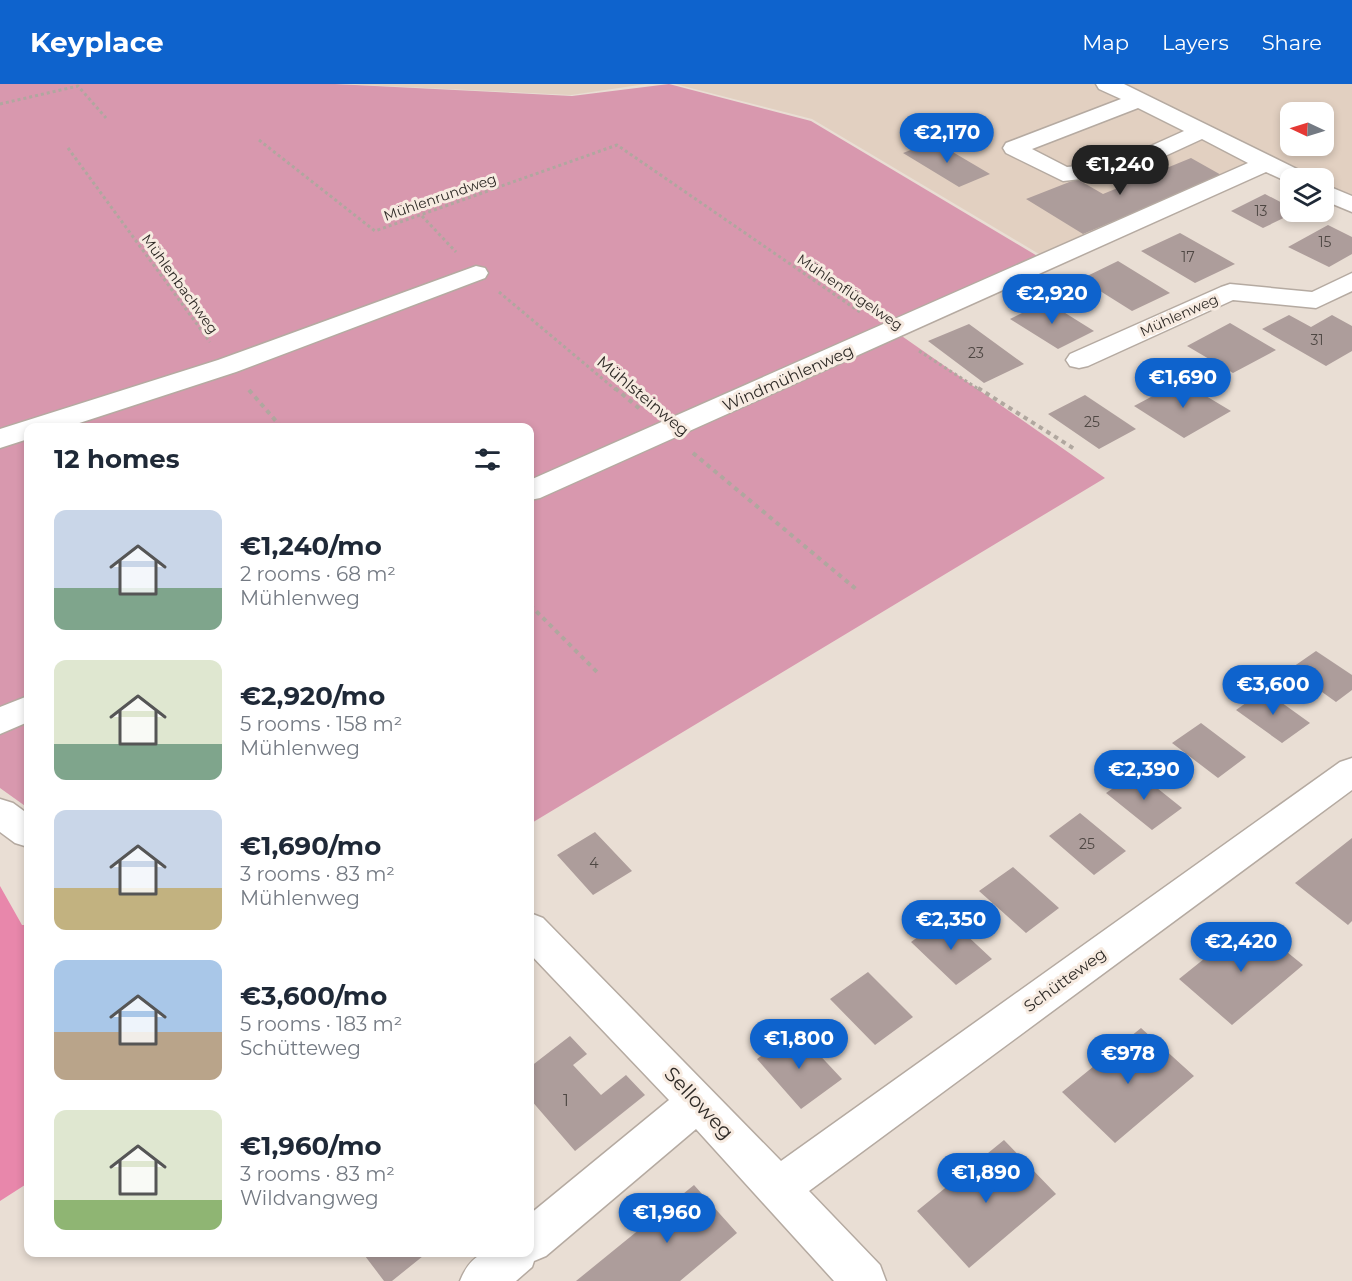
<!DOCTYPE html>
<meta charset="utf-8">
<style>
:root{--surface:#fff;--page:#f6f6f7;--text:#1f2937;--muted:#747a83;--accent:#0e63cd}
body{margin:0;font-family:Montserrat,sans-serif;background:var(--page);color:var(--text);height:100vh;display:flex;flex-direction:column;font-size:22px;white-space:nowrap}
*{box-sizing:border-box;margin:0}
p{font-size:20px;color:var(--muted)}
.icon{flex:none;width:33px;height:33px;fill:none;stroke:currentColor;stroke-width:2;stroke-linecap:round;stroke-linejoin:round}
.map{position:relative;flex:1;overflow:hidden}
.details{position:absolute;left:24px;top:339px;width:510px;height:834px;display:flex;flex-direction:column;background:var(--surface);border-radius:12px;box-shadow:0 3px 9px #0003}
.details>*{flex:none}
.needle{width:39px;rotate:274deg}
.buttons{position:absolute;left:1280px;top:18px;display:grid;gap:12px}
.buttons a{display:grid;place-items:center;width:54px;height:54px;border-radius:12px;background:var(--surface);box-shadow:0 3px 9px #0003;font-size:30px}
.price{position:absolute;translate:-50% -51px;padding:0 14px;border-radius:21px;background:var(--accent);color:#fff;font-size:20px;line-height:39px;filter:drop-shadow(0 2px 3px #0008)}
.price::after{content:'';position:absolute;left:50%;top:36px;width:18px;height:14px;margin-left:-9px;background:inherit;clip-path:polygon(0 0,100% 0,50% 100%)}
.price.active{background:#222;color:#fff}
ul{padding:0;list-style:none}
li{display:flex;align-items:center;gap:18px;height:150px;padding:0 30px}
li span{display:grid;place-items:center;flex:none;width:168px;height:120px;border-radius:12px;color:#555}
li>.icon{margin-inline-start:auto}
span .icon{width:72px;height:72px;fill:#fffc;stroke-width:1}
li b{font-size:26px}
h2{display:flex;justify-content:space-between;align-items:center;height:72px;padding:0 30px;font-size:26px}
header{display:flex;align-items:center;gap:36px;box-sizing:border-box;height:84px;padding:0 30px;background:var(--accent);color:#fff}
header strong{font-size:28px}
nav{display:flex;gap:33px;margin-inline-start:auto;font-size:21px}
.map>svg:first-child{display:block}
.built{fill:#e2d0c1;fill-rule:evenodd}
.green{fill:#d898ae}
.forest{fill:#e887ab}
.building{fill:#ad9d9b}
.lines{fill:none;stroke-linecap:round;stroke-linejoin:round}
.minor-casing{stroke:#b5aaa1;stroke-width:3}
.path-far1{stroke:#b0a79f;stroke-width:3;stroke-dasharray:3 3;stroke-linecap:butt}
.path{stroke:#b0a79f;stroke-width:4;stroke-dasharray:4.5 4.5;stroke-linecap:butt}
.minor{fill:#fff;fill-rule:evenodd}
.labels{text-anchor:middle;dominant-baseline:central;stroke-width:6;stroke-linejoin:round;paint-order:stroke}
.far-street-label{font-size:14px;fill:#2e2a26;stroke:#f7ebe1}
.number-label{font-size:14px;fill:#4e4743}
.street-label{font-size:16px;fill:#2e2a26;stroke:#f7ebe1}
.near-number-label{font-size:16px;fill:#4e4743}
.near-street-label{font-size:20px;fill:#2e2a26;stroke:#f7ebe1}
</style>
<header>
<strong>Keyplace</strong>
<nav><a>Map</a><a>Layers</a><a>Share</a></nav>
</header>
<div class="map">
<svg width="1352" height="1197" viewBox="0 0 1352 1197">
<rect width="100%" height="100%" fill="#e9ded4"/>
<path class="built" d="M343,0H646L571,11Z
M675,0H1352V115L1323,100V94H1312L1280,78L1044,173L812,35ZM1290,28H1323V62H1290Z"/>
<path class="green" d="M0,0H335L572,12L669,0L811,37L1039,173L886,241L1105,394L530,740V344H28V724L0,704Z"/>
<path class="forest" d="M0,802L22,841H28V1099L0,1117Z"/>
<path class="building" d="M934,57L990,90L959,103L903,69Z
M1191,74L1223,92L1083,150L1026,115L1077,95L1103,110Z
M1265,110L1290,123V128H1296L1263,144L1231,127Z
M1328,141L1352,153V170L1329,183L1288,163Z
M1180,149L1235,180L1195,199L1141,167Z
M1118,177L1170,209L1132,227L1081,195Z
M1046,217L1094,247L1058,265L1010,235Z
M1289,231L1311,243L1332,231L1352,242V267L1326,282L1262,245Z
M1230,239L1276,266L1233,289L1187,262Z
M969,240L1024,280L984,299L928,257Z
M1181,297L1231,327L1184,354L1134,322Z
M1085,311L1136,345L1099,365L1048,330Z
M1316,567L1352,591V606L1336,618L1290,585Z
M1264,606L1310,639L1282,659L1236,626Z
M1201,639L1246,673L1218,694L1172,659Z
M1137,688L1182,724L1152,746L1106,709Z
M1080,729L1126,767L1094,791L1049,752Z
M595,748L632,787L593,811L557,771Z
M1352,754V837L1348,841L1295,799Z
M1013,783L1059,824L1026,849L979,807Z
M946,832L992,875L956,901L911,858Z
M1250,838L1303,881L1232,941L1179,895Z
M868,888L913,933L875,961L830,915Z
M1141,944L1194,992L1115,1059L1062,1008Z
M797,947L842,995L801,1025L757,975Z
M570,952L587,970L573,981L601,1011L626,991L645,1011L575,1067L530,1015V983Z
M1004,1056L1056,1110L969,1184L917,1127Z
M694,1101L737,1149L680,1197H576Z
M362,1168H428L392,1197H384Z"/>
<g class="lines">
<g class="minor-casing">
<path id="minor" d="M1096,0H1124L1305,89L1309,94H1290V99L1266,88L540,414L530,416V396L1248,79L1202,55L1126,90L1063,97L1006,69L1003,64L1006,59L1121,15L1099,5ZM1138,24L1184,47L1113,79L1067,83L1032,65Z
M1323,100L1352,112V128L1323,116Z
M476,182L485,184L488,189L485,194L236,288L64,344H28V355L0,364V345L218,276Z
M1352,189V207L1316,224L1233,216L1088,282L1079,284L1070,282L1066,276L1070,270L1221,203L1230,200L1312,208Z
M28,612V638L0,650V623Z
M1352,674V706L809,1107L880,1181L886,1197H834L696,1045L546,1172L534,1177L532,1183L516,1197H460C475,1160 495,1168 530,1168V1130L669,1016L530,870V829L543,834L781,1077L1340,678Z
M0,715L13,719L28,730V763L15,759L0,748Z"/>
</g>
<path class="path-far1" d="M0,20L78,2L106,34
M259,56L375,147L617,61L860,228
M68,64L210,258
M422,132L456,168
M499,208L616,306
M919,267L980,306"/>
<path class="path" d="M615,304L641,326
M978,304L1076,366
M249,306L282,344
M693,369L856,505
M530,521L598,589"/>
<use href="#minor" class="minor"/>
</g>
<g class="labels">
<g class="far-street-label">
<text transform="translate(440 113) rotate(-19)">Mühlenrundweg</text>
<text transform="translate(180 200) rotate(54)">Mühlenbachweg</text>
<text transform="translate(850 208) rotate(34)">Mühlenflügelweg</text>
<text transform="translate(1179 231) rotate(-24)">Mühlenweg</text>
</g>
<g class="number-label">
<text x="1261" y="127">13</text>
<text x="1325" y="158">15</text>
<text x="1188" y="173">17</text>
<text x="1317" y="256">31</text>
<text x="976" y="269">23</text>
<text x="1092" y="338">25</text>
<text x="1087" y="760">25</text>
<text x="594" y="779">4</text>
</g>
<g class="street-label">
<text transform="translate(788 294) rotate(-24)">Windmühlenweg</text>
<text transform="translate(643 312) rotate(40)">Mühlsteinweg</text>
<text transform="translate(1065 896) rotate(-36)">Schütteweg</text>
</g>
<g class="near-number-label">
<text x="566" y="1016">1</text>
</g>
<g class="near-street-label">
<text transform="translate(699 1019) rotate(47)">Selloweg</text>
</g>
</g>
</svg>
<div class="buttons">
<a><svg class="needle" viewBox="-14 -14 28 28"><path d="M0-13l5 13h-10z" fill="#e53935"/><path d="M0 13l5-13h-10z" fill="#747a83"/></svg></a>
<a><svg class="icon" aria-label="layers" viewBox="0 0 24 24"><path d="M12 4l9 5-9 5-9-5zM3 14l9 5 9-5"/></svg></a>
</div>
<b class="price" style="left:947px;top:80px">€2,170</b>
<b class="price active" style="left:1120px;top:112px">€1,240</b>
<b class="price" style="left:1052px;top:241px">€2,920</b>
<b class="price" style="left:1183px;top:325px">€1,690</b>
<b class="price" style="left:1273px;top:632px">€3,600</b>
<b class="price" style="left:1144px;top:717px">€2,390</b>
<b class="price" style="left:951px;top:867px">€2,350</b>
<b class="price" style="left:1241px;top:889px">€2,420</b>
<b class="price" style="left:799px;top:986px">€1,800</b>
<b class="price" style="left:1128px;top:1001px">€978</b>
<b class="price" style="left:986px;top:1120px">€1,890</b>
<b class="price" style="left:667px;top:1160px">€1,960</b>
<section class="details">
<h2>12 homes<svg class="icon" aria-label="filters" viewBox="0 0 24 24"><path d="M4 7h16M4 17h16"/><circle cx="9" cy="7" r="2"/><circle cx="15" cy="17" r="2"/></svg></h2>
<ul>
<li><span style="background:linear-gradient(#c9d6e8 65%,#7fa58c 0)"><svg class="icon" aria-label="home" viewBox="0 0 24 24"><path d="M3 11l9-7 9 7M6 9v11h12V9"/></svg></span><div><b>€1,240/mo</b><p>2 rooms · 68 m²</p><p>Mühlenweg</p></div></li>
<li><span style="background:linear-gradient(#dfe7d0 70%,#7fa58c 0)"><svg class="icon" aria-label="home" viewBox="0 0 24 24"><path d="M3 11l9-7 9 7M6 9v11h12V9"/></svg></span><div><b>€2,920/mo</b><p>5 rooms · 158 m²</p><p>Mühlenweg</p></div></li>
<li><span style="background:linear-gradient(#c9d6e8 65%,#c2b280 0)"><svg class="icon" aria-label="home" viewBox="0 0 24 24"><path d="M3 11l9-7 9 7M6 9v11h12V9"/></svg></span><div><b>€1,690/mo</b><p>3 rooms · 83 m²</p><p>Mühlenweg</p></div></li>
<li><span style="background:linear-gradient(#a9c7e8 60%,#b9a48a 0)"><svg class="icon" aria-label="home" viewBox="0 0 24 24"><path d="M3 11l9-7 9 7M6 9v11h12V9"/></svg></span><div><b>€3,600/mo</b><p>5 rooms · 183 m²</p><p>Schütteweg</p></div></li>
<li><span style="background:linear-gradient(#dfe7d0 75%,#8fb573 0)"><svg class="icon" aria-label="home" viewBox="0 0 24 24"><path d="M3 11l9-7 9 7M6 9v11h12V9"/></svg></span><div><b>€1,960/mo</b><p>3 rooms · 83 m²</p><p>Wildvangweg</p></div></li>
</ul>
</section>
</div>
